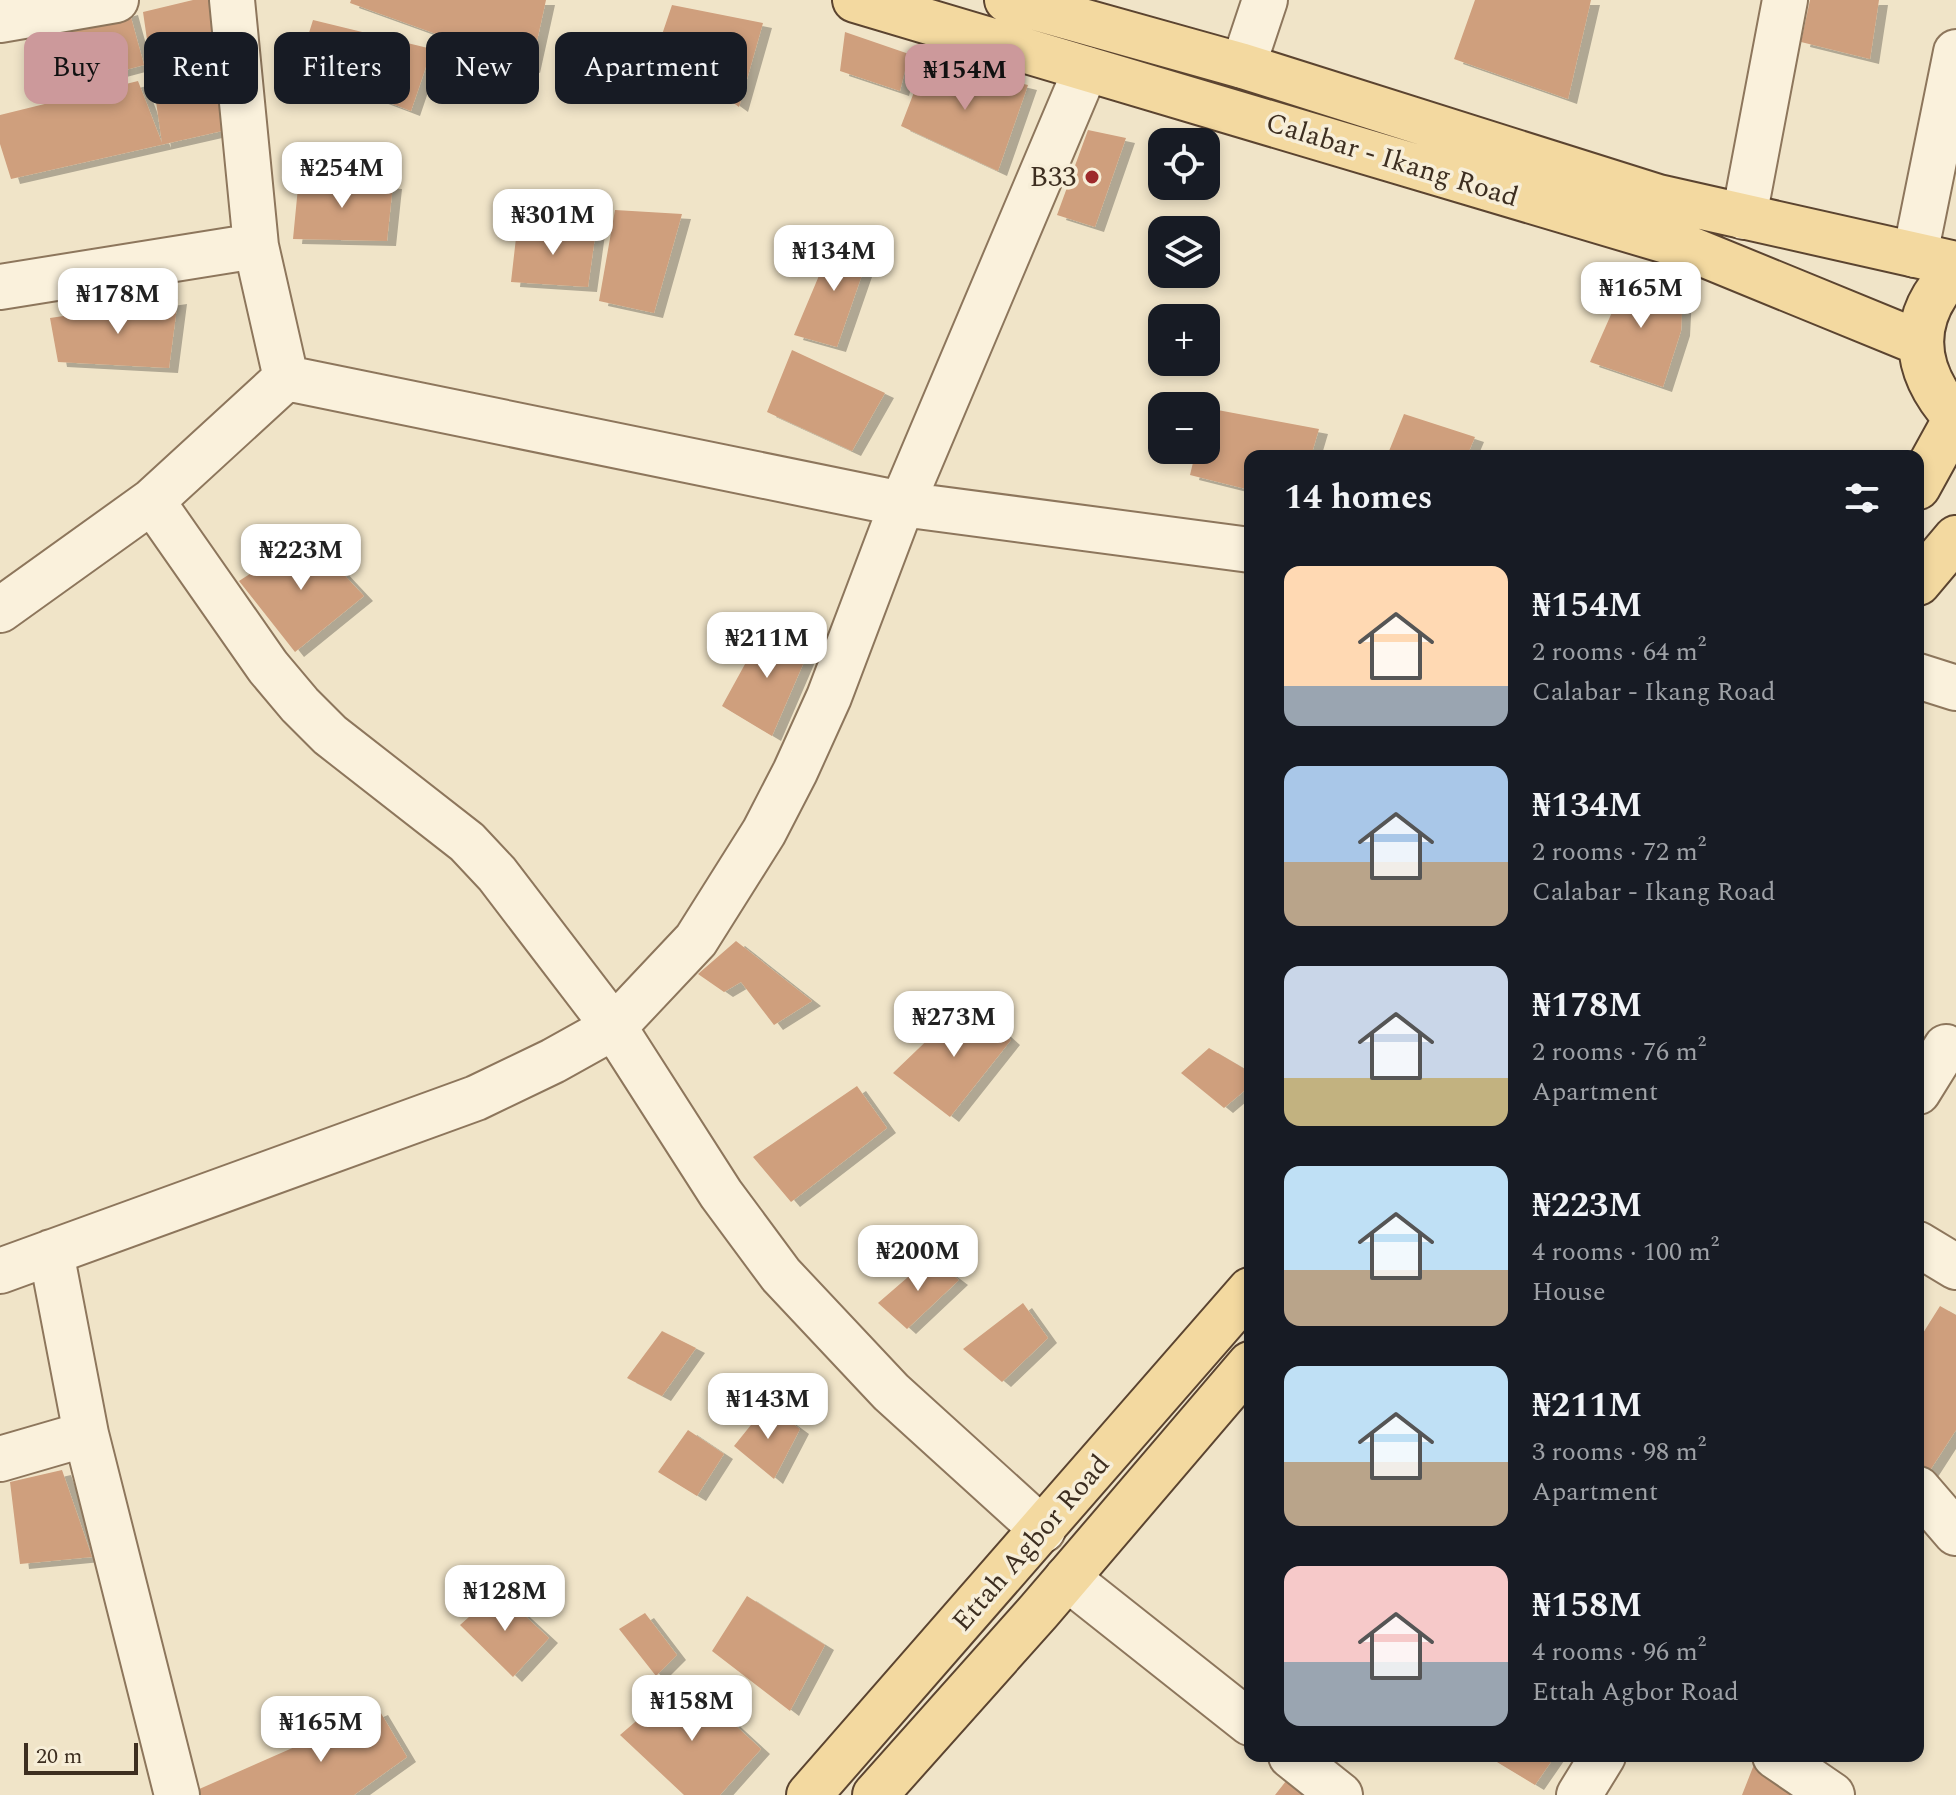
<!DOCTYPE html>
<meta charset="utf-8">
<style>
:root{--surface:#171b24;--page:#20242c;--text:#f1f3f6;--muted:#9ea1a6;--accent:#cc999b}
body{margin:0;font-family:Spectral,serif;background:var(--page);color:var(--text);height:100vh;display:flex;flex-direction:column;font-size:30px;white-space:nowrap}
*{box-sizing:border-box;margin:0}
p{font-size:26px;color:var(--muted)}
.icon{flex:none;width:44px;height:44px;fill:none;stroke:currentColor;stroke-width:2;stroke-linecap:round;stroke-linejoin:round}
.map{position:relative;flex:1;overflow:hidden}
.sheet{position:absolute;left:1244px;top:450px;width:680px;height:1312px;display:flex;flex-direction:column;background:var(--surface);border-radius:16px;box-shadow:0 4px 12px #0003}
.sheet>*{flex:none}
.top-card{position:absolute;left:24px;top:32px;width:760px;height:72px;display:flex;gap:16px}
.controls{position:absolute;left:1148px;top:128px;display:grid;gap:16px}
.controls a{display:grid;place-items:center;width:72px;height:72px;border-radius:16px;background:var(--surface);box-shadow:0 4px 12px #0003;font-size:40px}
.scale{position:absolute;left:24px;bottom:20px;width:114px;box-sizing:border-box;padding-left:8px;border:4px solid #3d2e20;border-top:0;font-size:22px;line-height:28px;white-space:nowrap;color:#3d2e20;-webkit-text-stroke:6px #f7eed8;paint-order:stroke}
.price{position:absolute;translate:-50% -68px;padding:0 18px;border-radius:16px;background:#fff;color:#222;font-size:26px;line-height:52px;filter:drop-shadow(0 2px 4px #0008)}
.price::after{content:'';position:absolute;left:50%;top:48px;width:24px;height:18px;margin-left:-12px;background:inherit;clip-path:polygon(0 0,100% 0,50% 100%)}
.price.on{background:var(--accent);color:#111}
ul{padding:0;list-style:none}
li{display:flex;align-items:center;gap:24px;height:200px;padding:0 40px}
li span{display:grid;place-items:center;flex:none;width:224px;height:160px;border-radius:16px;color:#555}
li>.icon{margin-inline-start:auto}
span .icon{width:96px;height:96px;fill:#fffc;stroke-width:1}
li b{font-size:34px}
h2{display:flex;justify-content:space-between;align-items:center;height:96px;padding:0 40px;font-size:34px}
.tag{padding:0 28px;border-radius:16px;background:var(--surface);box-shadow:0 4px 12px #0003;font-size:28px;line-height:72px}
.tag.on{background:var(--accent);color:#111}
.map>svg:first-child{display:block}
.building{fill:#cf9f7d;filter:url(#shadow)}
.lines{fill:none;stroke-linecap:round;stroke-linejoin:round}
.minor-casing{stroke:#8d765c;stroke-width:48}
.major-casing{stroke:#5b4430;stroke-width:48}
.minor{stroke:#faf1dc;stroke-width:44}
.major{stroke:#f3d9a0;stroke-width:44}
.poi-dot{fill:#9e2a2b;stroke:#f7eed8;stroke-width:3}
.labels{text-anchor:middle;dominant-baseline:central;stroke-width:7;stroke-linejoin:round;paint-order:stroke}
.street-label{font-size:28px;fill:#3d2e20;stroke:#f7eed8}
.poi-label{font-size:28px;fill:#3d2e20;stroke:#f7eed8;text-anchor:end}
</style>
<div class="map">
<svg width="1956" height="1795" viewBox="0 0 1956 1795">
<defs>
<filter id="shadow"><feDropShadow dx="9" dy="5" stdDeviation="0" flood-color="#0004"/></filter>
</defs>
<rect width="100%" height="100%" fill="#f0e4c8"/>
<path class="building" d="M193,0H209L222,131L11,179L0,144V115L138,81L162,143L143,12Z
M351,0H546L531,68L350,3Z
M1475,0H1591L1568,99L1454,59Z
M1810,0H1879L1870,59L1801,42Z
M672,5L763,23L739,107L713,88L724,44L691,34L679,85L646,82Z
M129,10L144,65L61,87L46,33Z
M313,20L432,49L411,111L298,68Z
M845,32L909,54L900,91L840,71Z
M926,61L1028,85L998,171L901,126Z
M1088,130L1126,138L1095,227L1057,215Z
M299,177L393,184L387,241L293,239Z
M615,210L682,214L654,313L599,301Z
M517,229L596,230L588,287L511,282Z
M834,240L872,246L837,347L794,335Z
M1611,271L1683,292L1681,331L1663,387L1590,362L1613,310Z
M178,299L169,368L58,362L50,318Z
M792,350L885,393L852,451L767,412Z
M1207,408L1319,429L1311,456H1250V490L1190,475L1196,450H1206Z
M1404,414L1475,437L1467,456H1387Z
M308,536L364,596L295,652L239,581Z
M767,624L810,648L772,736L722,706Z
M736,941L812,1001L774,1025L741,982L724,992L698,974Z
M968,1001L1011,1040L950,1117L893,1073Z
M1209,1048L1250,1072V1086L1224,1108L1181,1073Z
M857,1086L887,1128L791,1202L753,1157Z
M930,1258L959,1280L907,1329L878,1303Z
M1023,1303L1048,1338L1002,1382L963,1349Z
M1940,1306L1956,1315V1430L1927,1475L1918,1467V1341Z
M662,1331L696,1348L662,1396L627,1378Z
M767,1405L800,1429L774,1479L734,1446Z
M688,1430L724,1454L697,1496L658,1472Z
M62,1470L92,1557L20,1564L10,1482Z
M498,1591L549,1638L513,1677L460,1625Z
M747,1596L825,1645L790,1711L712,1651Z
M645,1613L677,1655L656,1676L619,1629Z
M685,1679L761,1749L720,1795H684L620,1735Z
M379,1710L407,1757L354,1795H201L197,1790Z
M1487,1756H1555L1535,1785Z
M1755,1762L1816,1795H1742Z
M1286,1781L1303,1795H1275Z"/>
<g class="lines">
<g class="minor-casing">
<path id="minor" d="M232,0L256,246L286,378
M0,20L116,0
M1243,66L1265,0
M1744,217L1785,0
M1915,255L1956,52
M0,287L256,246
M286,378L902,504L1250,550
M152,501L268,667L300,705L330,735L467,842L497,874L614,1027L721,1194L781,1275L891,1392L1043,1530
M0,610L152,501L286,378
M1918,676L1956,688
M1918,1092L1946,1047
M1918,1244L1956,1267
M51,1252L86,1434L177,1795
M0,1271L476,1098L553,1061L614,1027L696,940L764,832L795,772L829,697L902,504L1086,69
M0,1459L86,1434
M1918,1489L1956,1533
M1067,1578L1250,1723
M1291,1756L1340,1795
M1775,1756L1832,1795
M1579,1795L1603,1756"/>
</g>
<g class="major-casing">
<path id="major" d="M855,0L1683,246L1920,343
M1007,0L1243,66L1658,197L1956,264
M1956,270C1907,317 1912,370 1956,418
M1918,487L1956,418
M1918,583L1956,538
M809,1795L1250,1290
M875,1795L1039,1611L1250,1364"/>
</g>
<use href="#minor" class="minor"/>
<use href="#major" class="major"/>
</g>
<circle class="poi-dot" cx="1092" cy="177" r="8"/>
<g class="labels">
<g class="street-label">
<text transform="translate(1392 160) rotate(17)">Calabar - Ikang Road</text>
<text transform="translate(1031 1543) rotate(-49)">Ettah Agbor Road</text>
</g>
<g class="poi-label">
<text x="1076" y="177">B33</text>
</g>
</g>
</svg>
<div class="controls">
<a><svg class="icon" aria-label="locate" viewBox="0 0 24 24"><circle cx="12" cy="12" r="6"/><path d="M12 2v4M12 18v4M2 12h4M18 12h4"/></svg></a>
<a><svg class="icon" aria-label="layers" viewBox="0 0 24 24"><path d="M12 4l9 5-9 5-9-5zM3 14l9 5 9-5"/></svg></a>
<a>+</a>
<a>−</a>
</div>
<div class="scale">20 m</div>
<b class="price on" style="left:965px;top:112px">₦154M</b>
<b class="price" style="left:342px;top:210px">₦254M</b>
<b class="price" style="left:553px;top:257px">₦301M</b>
<b class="price" style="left:834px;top:293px">₦134M</b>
<b class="price" style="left:1641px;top:330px">₦165M</b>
<b class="price" style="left:118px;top:336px">₦178M</b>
<b class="price" style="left:301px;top:592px">₦223M</b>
<b class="price" style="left:767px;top:680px">₦211M</b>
<b class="price" style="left:954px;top:1059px">₦273M</b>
<b class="price" style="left:918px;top:1293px">₦200M</b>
<b class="price" style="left:768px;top:1441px">₦143M</b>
<b class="price" style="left:505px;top:1633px">₦128M</b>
<b class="price" style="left:692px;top:1743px">₦158M</b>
<b class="price" style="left:321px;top:1764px">₦165M</b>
<div class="top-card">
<a class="tag on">Buy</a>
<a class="tag">Rent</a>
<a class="tag">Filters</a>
<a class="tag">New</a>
<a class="tag">Apartment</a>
</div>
<section class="sheet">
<h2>14 homes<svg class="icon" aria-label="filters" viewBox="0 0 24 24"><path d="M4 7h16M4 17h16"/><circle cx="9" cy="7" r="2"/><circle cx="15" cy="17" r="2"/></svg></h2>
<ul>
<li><span style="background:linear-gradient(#ffd9b3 75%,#9aa5b1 0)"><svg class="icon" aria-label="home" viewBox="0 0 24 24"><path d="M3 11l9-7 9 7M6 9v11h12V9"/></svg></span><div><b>₦154M</b><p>2 rooms · 64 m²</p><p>Calabar - Ikang Road</p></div></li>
<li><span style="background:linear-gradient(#a9c7e8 60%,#b9a48a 0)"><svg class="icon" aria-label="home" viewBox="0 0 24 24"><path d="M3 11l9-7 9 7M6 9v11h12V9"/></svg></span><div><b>₦134M</b><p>2 rooms · 72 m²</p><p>Calabar - Ikang Road</p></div></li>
<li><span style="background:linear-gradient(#c9d6e8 70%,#c2b280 0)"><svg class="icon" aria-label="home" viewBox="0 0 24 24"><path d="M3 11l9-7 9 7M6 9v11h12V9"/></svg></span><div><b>₦178M</b><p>2 rooms · 76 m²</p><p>Apartment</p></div></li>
<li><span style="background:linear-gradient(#bfe0f5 65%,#b9a48a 0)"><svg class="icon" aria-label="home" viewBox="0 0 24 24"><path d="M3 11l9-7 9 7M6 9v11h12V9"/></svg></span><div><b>₦223M</b><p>4 rooms · 100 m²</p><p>House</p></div></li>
<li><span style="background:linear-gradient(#bfe0f5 60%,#b9a48a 0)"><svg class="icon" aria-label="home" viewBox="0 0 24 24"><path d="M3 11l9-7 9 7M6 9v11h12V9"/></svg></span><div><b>₦211M</b><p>3 rooms · 98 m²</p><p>Apartment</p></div></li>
<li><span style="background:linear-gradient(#f6c9c9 60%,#9aa5b1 0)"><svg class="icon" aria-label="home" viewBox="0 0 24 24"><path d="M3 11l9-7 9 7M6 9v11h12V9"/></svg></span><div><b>₦158M</b><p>4 rooms · 96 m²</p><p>Ettah Agbor Road</p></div></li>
</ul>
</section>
</div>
